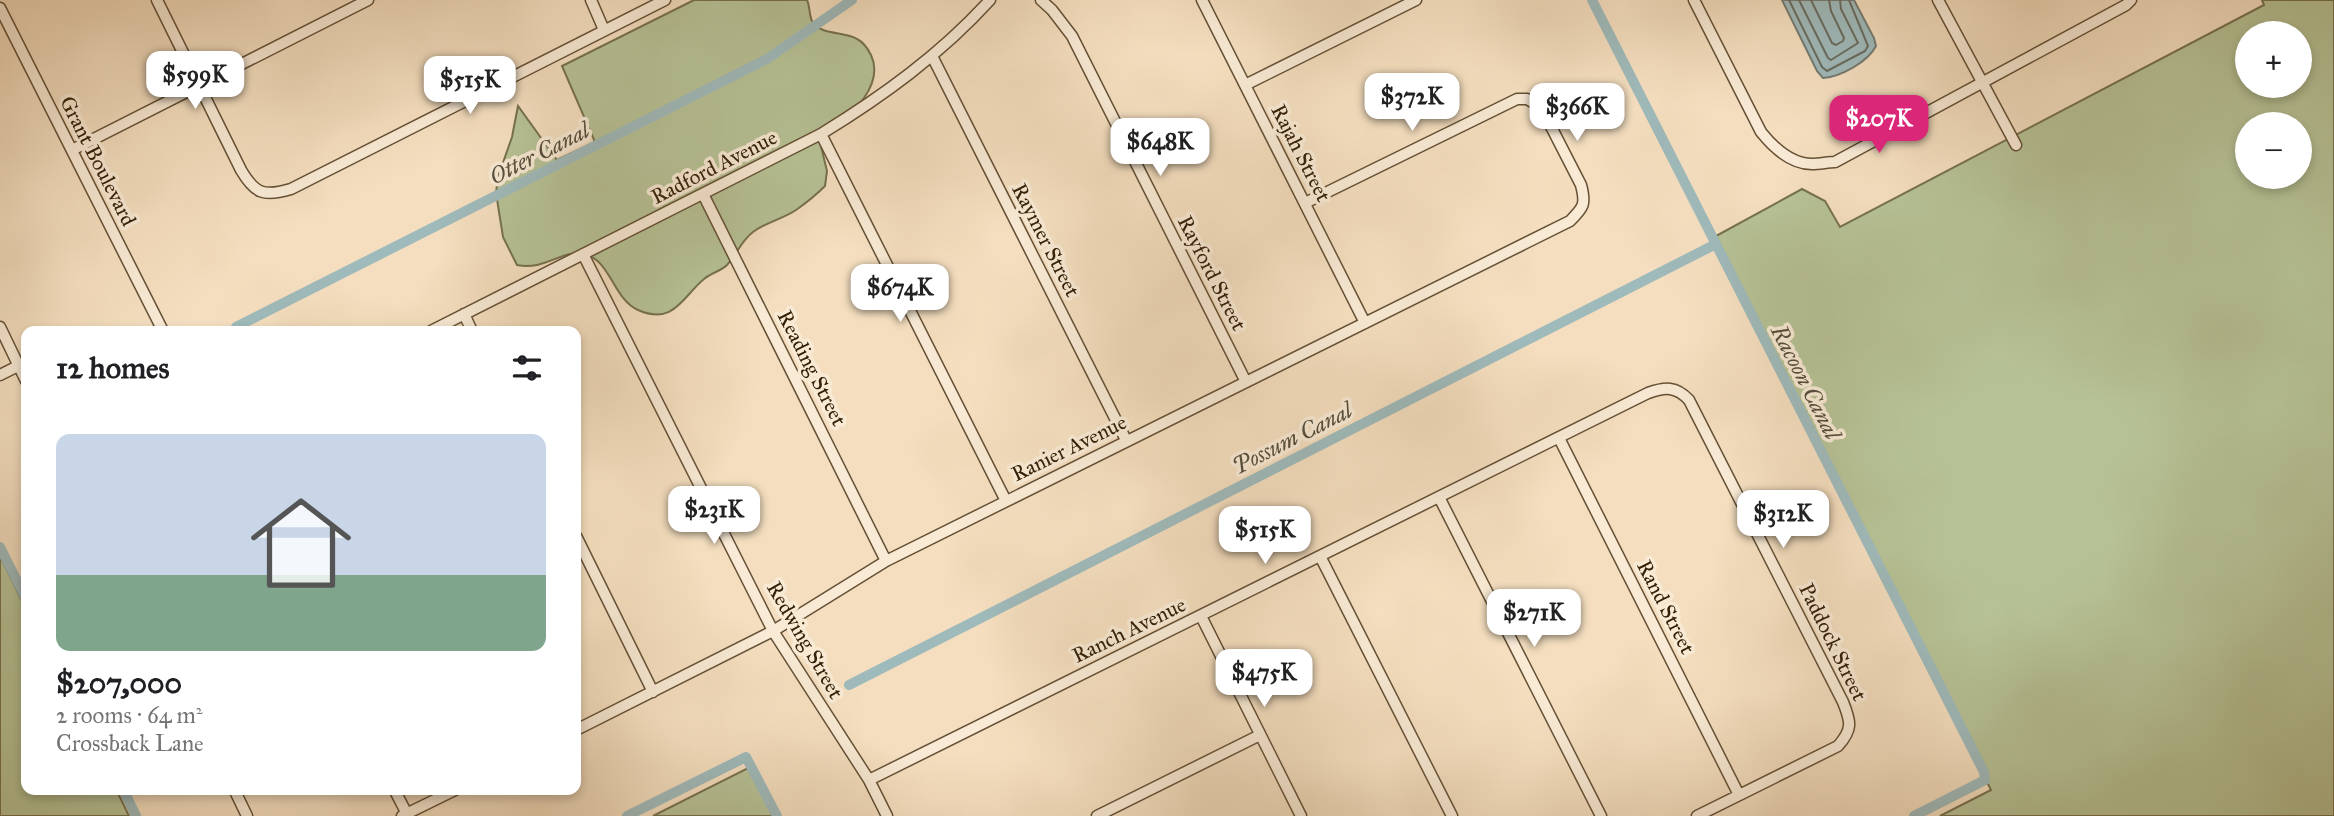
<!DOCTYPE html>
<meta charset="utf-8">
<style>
:root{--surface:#fff;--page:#f2f2f2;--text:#202124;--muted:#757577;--line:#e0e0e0;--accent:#db2777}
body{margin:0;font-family:"IM FELL Great Primer",serif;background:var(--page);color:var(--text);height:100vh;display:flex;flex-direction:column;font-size:26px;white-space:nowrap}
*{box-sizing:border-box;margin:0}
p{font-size:23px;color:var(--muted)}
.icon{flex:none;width:38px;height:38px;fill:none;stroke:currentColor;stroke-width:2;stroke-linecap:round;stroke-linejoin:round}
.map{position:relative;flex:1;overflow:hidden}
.drawer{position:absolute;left:21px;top:326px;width:560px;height:469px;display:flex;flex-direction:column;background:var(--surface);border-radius:14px;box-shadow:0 4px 10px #0003}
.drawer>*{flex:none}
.controls{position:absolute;left:2235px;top:21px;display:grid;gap:14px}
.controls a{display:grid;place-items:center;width:77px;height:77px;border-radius:50%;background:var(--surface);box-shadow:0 4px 10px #0003;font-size:35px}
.price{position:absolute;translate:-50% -60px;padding:0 16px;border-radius:14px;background:#fff;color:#222;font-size:23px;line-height:46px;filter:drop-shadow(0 2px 4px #0008)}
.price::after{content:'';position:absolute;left:50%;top:42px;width:21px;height:16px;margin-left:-10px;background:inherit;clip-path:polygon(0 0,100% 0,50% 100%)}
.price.active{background:var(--accent);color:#fff}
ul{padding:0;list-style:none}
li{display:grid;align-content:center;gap:14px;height:371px;padding:0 35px}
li+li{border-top:2px solid var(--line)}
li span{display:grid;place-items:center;height:217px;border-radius:14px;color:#555}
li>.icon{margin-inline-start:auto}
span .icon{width:126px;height:126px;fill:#fffc;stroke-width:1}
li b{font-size:30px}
h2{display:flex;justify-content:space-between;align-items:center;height:84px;padding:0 35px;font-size:30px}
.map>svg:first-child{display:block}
.green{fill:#b6c296;stroke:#76714e;stroke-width:2;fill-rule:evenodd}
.water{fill:#9fbabb;stroke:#757c73;stroke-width:2}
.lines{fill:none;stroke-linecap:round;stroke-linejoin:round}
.shore{stroke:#6a6d61;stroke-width:2}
.canal{stroke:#9fbabb;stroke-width:10}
.minor-casing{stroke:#655035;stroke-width:13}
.minor{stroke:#f8ead5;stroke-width:10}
.labels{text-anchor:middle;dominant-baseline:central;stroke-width:7;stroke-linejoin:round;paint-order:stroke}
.street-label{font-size:21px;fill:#352007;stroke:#f8ead5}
.water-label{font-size:23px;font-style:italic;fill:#554e3d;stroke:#f8ead5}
</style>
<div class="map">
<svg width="2334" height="816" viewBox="0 0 2334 816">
<rect width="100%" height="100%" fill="#f4debf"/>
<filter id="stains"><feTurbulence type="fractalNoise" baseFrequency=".00286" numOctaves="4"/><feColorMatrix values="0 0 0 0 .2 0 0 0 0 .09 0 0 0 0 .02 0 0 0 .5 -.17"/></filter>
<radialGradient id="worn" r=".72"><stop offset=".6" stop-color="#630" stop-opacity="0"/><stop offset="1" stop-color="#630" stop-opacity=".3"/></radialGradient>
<path class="green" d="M694,0H807C810,6 809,15 812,21C821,36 844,31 857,39C863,42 868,49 871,55C887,89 842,122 820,142L827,171L825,186C817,194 806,203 796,210C783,219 766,222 753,232C741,241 737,254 727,265C721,271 711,273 704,279C683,296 674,326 638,310C613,299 611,260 584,254C562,249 545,271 517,265L503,237L496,193L498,177L512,137L518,106L557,160L595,142L562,66Z
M2262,0H2334V816H1940L1991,790L1716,236L1802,189L1825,201L1840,227L2264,5ZM2247,33H2300V86H2247ZM2247,124H2300V177H2247Z
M0,556L26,609V789H116L129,816H0Z
M752,766L777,816H653Z"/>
<path class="water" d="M1782,0H1854L1874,38L1876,46C1868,62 1840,77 1823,78L1817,71Z"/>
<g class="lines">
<path class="shore" d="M1789,0L1822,67L1827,71L1865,51L1868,46L1849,0
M1799,0L1828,58L1831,60L1858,43L1841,9L1840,0
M1811,0L1832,43L1836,45L1843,41L1844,38L1831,11L1829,0"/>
<path class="canal" d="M1592,0L1984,772L1985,780L1914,816
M236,327L767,59L852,0
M0,547L26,599
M849,685L1716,244
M123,789L136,816
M627,816L746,757L777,816"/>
<g class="minor-casing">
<path id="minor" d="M157,0L241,170C255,194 264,197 291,189L665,0
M591,0L604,30
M1041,0L1052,10L1072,36L1246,382
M1202,0L1365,323
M1694,0L1761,132C1773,147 1791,164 1812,164C1820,164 1828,162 1835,162L2126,5L2131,0
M1938,0L2016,145
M0,8L163,331
M932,56L1126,440
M1245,85L1416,0
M821,134L1006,501
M72,150L368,0
M703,194L886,561
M583,254L773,631L869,780L887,816
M464,314L472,331
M0,327L26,381
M431,331L821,134C883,96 941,54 990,0
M0,375L18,366
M1559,438L1739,795
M1439,497L1601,816
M576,536L653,692
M1320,556L1452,816
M1201,616L1301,816
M576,730L773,631L886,561L1570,221C1584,207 1586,204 1581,185L1541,107L1527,99H1517L1305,203
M869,780L1648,393C1665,387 1676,386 1689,400L1843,702C1851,722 1853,729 1838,746L1697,816
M234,789L247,816
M394,789L407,814
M402,816L457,789
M1097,816L1260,735"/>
</g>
<use href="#minor" class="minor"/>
</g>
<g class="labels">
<g class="street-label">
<text transform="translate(1301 153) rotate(63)">Rajah Street</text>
<text transform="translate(98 161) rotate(63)">Grant Boulevard</text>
<text transform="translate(714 167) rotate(-27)">Radford Avenue</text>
<text transform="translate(1046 240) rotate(63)">Raymer Street</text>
<text transform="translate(1212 273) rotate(63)">Rayford Street</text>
<text transform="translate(812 368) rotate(63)">Reading Street</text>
<text transform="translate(1069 448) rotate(-26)">Ranier Avenue</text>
<text transform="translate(1666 607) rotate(63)">Rand Street</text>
<text transform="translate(1129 630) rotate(-26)">Ranch Avenue</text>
<text transform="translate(805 640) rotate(60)">Redwing Street</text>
<text transform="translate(1833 642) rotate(64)">Paddock Street</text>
</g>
<g class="water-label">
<text transform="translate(539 153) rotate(-27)">Otter Canal</text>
<text transform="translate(1806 382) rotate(63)">Racoon Canal</text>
<text transform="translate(1292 438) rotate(-27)">Possum Canal</text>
</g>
</g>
<rect width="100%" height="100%" filter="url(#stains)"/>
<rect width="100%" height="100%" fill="url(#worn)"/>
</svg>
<div class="controls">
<a>+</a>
<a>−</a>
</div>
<b class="price" style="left:195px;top:111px">$599K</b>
<b class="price" style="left:470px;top:116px">$515K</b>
<b class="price" style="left:1412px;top:133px">$372K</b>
<b class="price" style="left:1577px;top:143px">$366K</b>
<b class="price active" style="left:1879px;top:155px">$207K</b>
<b class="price" style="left:1160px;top:178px">$648K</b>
<b class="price" style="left:900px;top:324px">$674K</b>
<b class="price" style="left:714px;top:546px">$231K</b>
<b class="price" style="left:1783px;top:550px">$312K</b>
<b class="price" style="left:1265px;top:566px">$515K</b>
<b class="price" style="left:1534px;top:649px">$271K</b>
<b class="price" style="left:1264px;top:709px">$475K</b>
<section class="drawer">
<h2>12 homes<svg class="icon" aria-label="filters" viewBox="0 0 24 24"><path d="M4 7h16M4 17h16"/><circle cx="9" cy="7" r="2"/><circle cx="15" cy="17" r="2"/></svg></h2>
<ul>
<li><span style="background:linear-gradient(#c9d6e8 65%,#7fa58c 0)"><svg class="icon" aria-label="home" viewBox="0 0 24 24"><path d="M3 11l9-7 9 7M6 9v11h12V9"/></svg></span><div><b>$207,000</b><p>2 rooms · 64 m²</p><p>Crossback Lane</p></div></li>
</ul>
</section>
</div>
